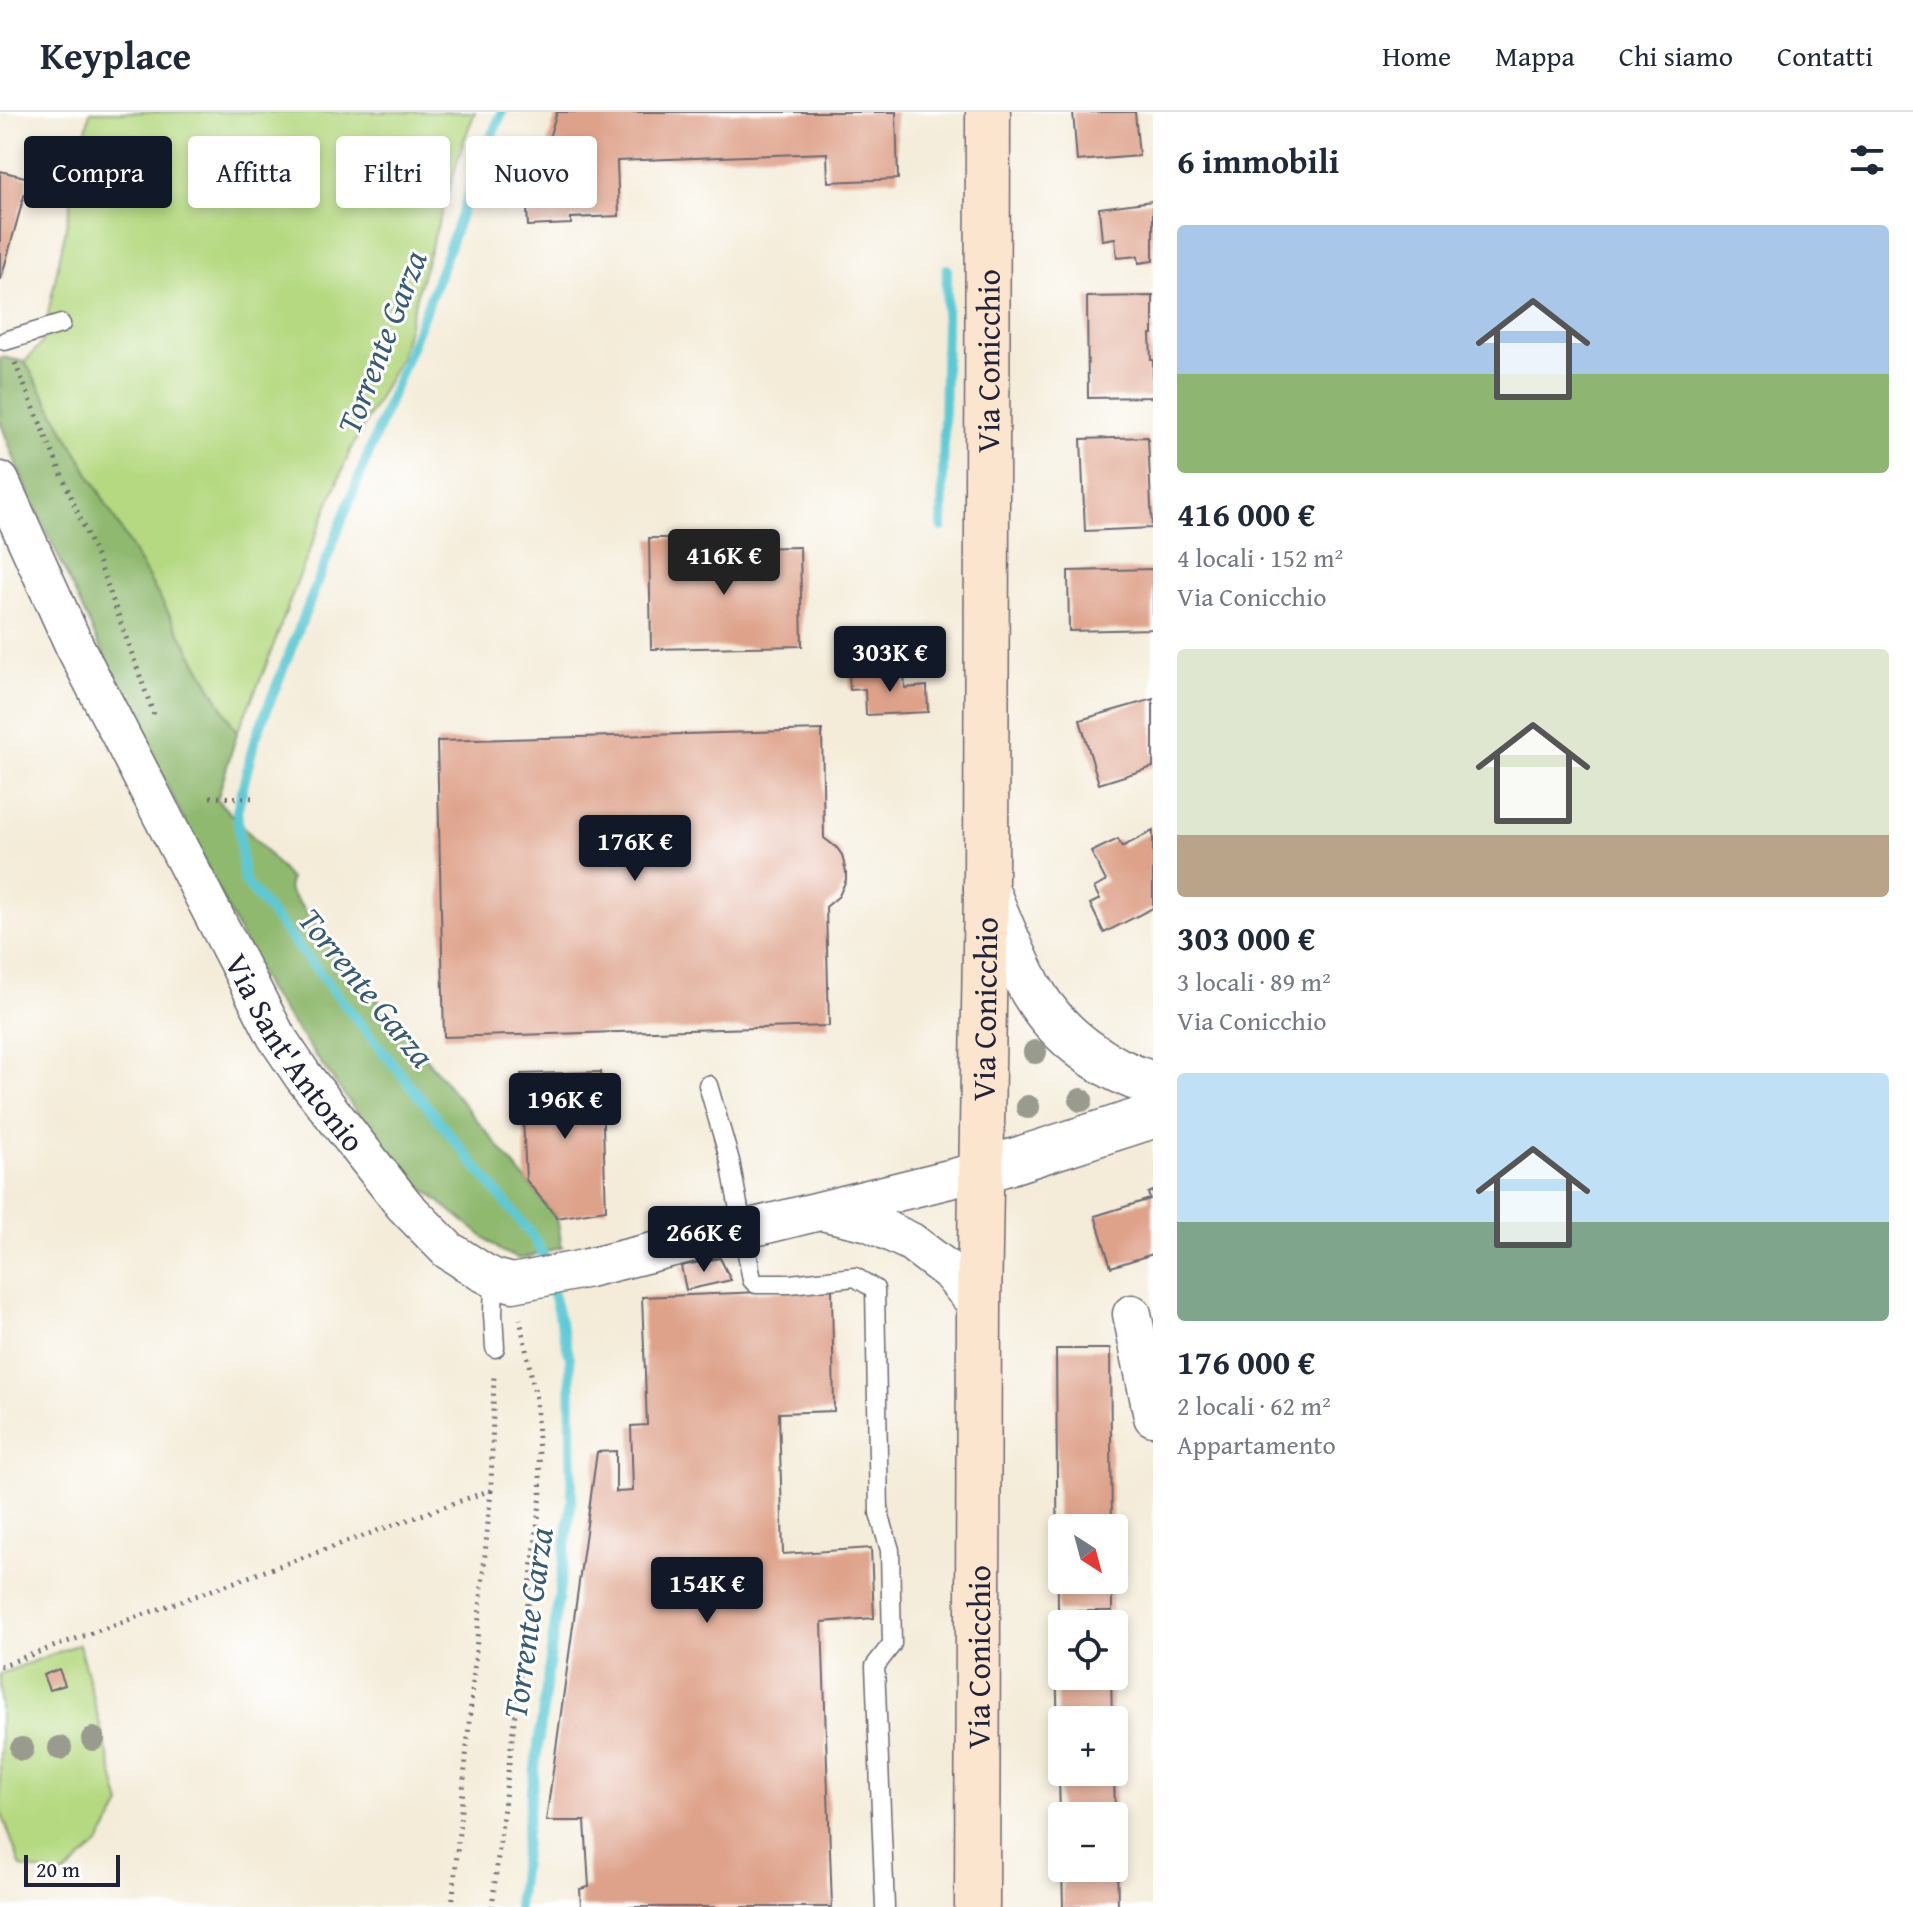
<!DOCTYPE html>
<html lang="it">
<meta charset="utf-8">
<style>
:root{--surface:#fff;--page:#f6f6f7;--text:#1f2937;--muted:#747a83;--line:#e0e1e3;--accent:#111827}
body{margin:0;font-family:"Gentium Book Plus",serif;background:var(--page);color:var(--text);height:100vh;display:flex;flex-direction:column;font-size:30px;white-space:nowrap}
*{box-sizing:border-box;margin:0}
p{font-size:26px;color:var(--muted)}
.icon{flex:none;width:44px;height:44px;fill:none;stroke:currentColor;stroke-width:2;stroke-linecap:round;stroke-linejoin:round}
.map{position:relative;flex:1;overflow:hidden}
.sheet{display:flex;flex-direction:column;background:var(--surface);width:760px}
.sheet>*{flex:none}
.hud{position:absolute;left:24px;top:24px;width:760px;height:72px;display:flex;gap:16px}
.needle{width:52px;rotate:144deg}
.buttons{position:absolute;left:1048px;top:1402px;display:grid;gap:16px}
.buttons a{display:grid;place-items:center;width:80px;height:80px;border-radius:8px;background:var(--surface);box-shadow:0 4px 12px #0003;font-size:40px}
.scale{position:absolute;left:24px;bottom:20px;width:96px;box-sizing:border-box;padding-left:8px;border:4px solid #22223b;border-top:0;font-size:22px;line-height:28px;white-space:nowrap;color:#22223b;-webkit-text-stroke:6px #fff;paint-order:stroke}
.price{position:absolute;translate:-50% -68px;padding:0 18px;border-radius:8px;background:var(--accent);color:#fff;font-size:26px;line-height:52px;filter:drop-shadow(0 2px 4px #0008)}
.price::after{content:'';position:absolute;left:50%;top:48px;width:24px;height:18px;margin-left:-12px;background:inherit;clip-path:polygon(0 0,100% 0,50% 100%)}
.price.current{background:#222;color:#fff}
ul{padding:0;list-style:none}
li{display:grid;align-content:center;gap:16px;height:424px;padding:0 24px}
li span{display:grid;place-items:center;height:248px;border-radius:8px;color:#555}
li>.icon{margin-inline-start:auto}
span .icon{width:144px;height:144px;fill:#fffc;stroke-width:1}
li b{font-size:34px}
h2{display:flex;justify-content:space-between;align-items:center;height:96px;padding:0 24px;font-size:34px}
.pill{padding:0 28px;border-radius:8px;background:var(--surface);box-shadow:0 4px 12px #0003;font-size:28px;line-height:72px}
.pill.current{background:var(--accent);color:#fff}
header{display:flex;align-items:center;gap:48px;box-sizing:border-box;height:112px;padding:0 40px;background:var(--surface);border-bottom:2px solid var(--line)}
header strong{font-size:38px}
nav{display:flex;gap:44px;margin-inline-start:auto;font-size:28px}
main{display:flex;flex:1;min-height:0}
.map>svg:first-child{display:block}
.green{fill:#b5d981;stroke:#6c7e5e;stroke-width:2}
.forest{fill:#90b96f;stroke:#596e55;stroke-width:2}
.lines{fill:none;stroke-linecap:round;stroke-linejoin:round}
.stream{stroke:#5dc9d4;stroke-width:10}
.building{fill:#dea28a}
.service-casing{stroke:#6c6972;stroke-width:21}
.minor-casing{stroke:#6c6972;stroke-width:41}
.tertiary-casing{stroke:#6c6972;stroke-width:47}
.secondary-casing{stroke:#6c6972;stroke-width:47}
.path{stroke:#6c6972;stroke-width:5;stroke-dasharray:2 6;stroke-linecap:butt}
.service{stroke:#fff;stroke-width:18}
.minor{stroke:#fff;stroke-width:38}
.tertiary{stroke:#fff;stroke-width:44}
.secondary{stroke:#fbe5cf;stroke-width:44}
.tree{fill:#999b8e}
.labels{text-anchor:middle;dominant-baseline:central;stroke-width:6;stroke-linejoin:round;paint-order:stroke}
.street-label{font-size:32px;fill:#22223b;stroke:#fff}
.water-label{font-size:34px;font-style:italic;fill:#375c71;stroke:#fff}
</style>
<header>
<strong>Keyplace</strong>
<nav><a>Home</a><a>Mappa</a><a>Chi siamo</a><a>Contatti</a></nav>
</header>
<main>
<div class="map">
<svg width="1153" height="1795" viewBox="0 0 1153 1795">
<rect width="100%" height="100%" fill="#fff"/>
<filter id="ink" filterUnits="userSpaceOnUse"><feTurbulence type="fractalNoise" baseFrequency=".0125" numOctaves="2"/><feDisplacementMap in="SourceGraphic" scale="16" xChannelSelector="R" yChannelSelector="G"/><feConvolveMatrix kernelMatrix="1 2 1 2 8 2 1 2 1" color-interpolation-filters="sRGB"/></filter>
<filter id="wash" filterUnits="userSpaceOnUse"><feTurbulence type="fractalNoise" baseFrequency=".006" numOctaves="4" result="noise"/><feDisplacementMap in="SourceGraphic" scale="32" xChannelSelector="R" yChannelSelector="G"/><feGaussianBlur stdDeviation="1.8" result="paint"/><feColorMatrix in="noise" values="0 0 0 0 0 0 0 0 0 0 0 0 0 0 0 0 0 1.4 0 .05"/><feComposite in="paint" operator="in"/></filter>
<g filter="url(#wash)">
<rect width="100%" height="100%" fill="#f4ecd9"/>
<path class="green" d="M90,0H475L464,28L419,174L400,246L350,339L295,475L264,559L237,621L25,250L42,231Z
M79,1532L121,1693L99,1732L63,1764L21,1755L0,1696V1562Z"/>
<path class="forest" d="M2,245L25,250L237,621L217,688L255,727L290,767L288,778L557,1106L562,1135L519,1147L501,1139L420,1074L356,999L267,877L111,559L21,364L0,309V246Z"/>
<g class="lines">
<path class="stream" d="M502,0L477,59L435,174L254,630L237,699L244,768L534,1126L546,1149L547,1156
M942,415L947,157
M518,1795L526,1721L572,1387L570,1246L550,1171"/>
</g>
<g id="blocks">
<path class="building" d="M557,0H896L898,67L828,70L827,41L617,49L619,104L571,106V112L528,114L527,97Z
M1073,0H1135L1139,44L1077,49Z
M0,59L29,66L1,167H0Z
M1153,89V149L1139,151L1138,144L1117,146L1115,126L1102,128L1099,96Z
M1153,184V222H1150L1151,248H1153V285L1088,286L1087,185Z
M1148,325L1152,416L1085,419L1081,327Z
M649,426H683L684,437L800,435L802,534L651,537Z
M1153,457V517L1069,519L1068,459Z
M904,560L905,576L927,574L928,600L866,603L865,577L850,578L849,562Z
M1153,587V655L1099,672L1080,608Z
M822,618L824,726L837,736L842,743L846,760V768L839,784L826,795L829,914L444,925L437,629Z
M1153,719V796L1104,821L1090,792L1100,787L1094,776L1106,769L1091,740L1118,727L1122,735Z
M601,960L606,1098L557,1106L526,1068L521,962Z
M1153,1079V1142L1111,1155L1095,1104L1150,1087L1148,1081Z
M720,1146L731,1168L686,1178L681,1154Z
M832,1177L834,1299L779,1301L783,1442L871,1436L874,1506L822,1510L832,1795H581L580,1777L589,1775L585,1709H546L597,1340L616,1339V1380L633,1379L631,1314L647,1313L642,1185Z
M1056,1237H1110L1112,1416H1062V1468H1112V1499H1058Z
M1056,1545H1062V1564H1111L1112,1608H1062V1660H1114L1115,1704H1060Z
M59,1557L65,1573L49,1578L43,1563Z
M1114,1746H1117L1118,1795H1063L1062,1756H1114Z"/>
</g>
</g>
<g filter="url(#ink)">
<use href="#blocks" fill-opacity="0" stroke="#6c6972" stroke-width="2"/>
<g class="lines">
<g class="service-casing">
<path id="service" d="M5,229L61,212
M708,973L730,1049L752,1168L756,1172H790L855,1165L875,1177L879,1401L890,1438L892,1532L875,1554L885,1795
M494,1166L493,1202L495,1236"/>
</g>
<g class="minor-casing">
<g id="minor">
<path id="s1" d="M0,369L74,533L276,924L303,964L404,1093L448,1138L482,1160L494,1166L513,1171L584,1157L982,1059"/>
<path d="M826,1100L869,1110L911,1130L949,1159L979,1195"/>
<path d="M1132,1202L1153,1305"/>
</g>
</g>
<g class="tertiary-casing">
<path id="tertiary" d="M986,777C1001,811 1014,847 1032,879C1058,924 1104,957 1153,972
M982,1059L1153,1004"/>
</g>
<g class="secondary-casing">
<g id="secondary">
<path id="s2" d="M977,1795L979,1195L986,777L988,0"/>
</g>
</g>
<path class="path" d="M15,251L103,461L155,606
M210,685L258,686
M0,1554L491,1378L494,1261
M452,1795L491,1378
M492,1795L541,1382L536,1287L520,1207"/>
<use href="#service" class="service"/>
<use href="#minor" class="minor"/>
<use href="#tertiary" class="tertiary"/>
<use href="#secondary" class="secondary"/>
</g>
<g class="tree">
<circle cx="1035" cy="940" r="12"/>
<circle cx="1081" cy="988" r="12"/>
<circle cx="1028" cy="995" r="12"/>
<circle cx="93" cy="1627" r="12"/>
<circle cx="60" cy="1636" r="12"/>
<circle cx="22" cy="1637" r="12"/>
</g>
</g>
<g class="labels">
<g class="street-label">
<text stroke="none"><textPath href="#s2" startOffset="1546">Via Conicchio</textPath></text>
<text stroke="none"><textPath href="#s2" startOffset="898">Via Conicchio</textPath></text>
<text stroke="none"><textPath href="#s1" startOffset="644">Via Sant'Antonio</textPath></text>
<text stroke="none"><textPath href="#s2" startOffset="250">Via Conicchio</textPath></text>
</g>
<g class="water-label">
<text transform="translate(381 230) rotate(-69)">Torrente Garza</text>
<text transform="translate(367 875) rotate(51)">Torrente Garza</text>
<text transform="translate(527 1511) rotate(-82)">Torrente Garza</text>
</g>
</g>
</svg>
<div class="buttons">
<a><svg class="needle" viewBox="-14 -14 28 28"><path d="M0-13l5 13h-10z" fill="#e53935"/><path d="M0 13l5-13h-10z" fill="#747a83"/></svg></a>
<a><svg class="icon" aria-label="locate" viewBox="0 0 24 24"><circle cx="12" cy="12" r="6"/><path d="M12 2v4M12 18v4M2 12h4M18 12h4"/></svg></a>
<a>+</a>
<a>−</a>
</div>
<div class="scale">20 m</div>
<b class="price current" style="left:724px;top:485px">416K €</b>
<b class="price" style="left:890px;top:582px">303K €</b>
<b class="price" style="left:635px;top:771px">176K €</b>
<b class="price" style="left:565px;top:1029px">196K €</b>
<b class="price" style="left:704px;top:1162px">266K €</b>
<b class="price" style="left:707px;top:1513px">154K €</b>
<div class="hud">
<a class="pill current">Compra</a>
<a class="pill">Affitta</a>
<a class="pill">Filtri</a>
<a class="pill">Nuovo</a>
</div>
</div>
<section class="sheet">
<h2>6 immobili<svg class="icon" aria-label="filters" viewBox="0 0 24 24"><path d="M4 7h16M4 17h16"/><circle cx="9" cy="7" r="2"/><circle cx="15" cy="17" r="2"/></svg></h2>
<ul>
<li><span style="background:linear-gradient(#a9c7e8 60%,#8fb573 0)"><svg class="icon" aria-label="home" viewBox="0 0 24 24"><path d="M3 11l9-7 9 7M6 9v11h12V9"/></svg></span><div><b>416 000 €</b><p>4 locali · 152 m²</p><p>Via Conicchio</p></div></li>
<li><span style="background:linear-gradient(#dfe7d0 75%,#b9a48a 0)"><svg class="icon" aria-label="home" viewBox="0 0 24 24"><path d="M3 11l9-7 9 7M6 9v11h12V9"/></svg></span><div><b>303 000 €</b><p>3 locali · 89 m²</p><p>Via Conicchio</p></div></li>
<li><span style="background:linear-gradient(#bfe0f5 60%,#7fa58c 0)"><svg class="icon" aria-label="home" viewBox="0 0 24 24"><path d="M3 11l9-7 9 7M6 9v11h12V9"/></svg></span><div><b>176 000 €</b><p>2 locali · 62 m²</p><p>Appartamento</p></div></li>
</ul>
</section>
</main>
